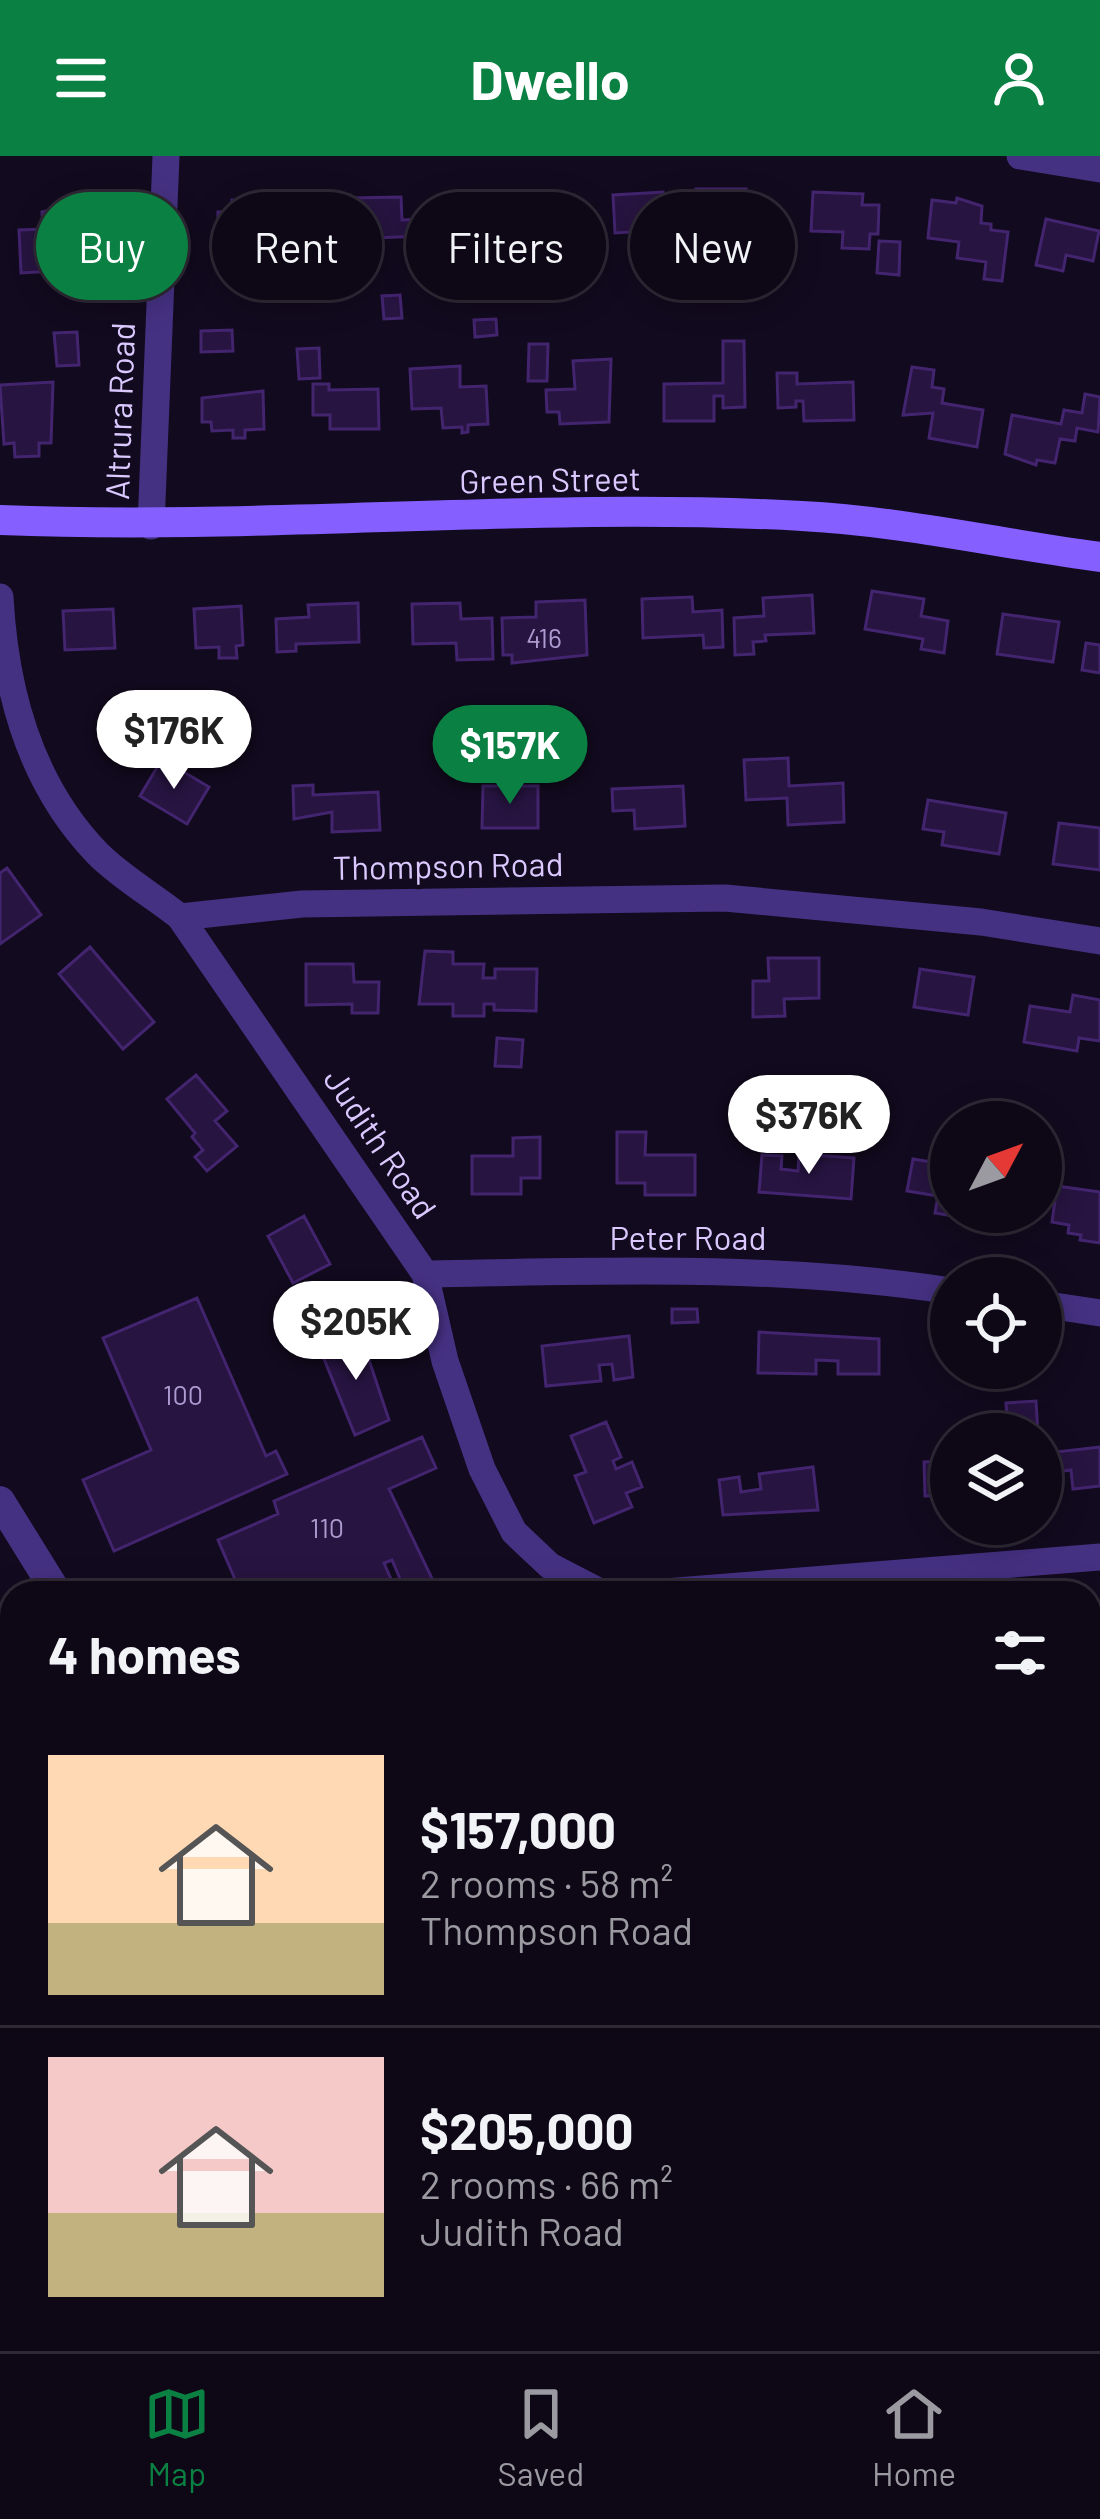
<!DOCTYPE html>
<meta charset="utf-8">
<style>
:root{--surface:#0e0816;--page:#1c1623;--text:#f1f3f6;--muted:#9b9aa1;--line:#2e2935;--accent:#0b8043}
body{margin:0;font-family:Barlow,sans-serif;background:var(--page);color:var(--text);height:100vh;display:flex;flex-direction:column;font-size:45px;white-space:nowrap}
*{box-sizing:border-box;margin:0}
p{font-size:39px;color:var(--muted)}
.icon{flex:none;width:66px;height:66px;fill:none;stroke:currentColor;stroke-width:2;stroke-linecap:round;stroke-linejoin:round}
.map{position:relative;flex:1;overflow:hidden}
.details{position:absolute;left:0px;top:1425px;width:1101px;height:771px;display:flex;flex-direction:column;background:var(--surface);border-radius:36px 36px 0 0;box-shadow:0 6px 30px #0003,0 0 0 3px var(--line)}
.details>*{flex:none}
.guide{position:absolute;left:36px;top:36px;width:1029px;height:108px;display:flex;gap:24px}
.needle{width:78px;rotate:49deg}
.fabs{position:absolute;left:930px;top:945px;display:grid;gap:24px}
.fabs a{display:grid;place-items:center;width:132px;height:132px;border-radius:50%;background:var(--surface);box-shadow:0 6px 30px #0003,0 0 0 3px var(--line);font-size:60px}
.price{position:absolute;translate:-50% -102px;padding:0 27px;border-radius:42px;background:#fff;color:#222;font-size:39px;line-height:78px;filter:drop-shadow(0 3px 6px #0008)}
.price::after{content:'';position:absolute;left:50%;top:72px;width:36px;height:27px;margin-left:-18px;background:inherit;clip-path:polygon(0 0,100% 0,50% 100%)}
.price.active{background:var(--accent);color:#fff}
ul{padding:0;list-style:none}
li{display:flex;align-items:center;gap:36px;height:300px;padding:0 48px}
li+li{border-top:3px solid var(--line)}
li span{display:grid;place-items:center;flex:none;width:336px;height:240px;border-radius:0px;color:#555}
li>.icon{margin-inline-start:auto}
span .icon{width:144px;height:144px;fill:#fffc;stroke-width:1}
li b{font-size:51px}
h2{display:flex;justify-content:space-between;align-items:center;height:144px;padding:0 48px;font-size:51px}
.tag{padding:0 42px;border-radius:54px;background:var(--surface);box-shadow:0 6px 30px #0003,0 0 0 3px var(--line);font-size:42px;line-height:108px}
.tag.active{background:var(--accent);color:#fff}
header{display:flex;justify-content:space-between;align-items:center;height:156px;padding:0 48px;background:var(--accent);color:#fff;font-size:54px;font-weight:700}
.tab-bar{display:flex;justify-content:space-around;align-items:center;height:168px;border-top:3px solid var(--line);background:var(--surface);font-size:33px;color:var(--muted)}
.tab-bar a{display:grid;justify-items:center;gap:6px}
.tab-bar .active{color:var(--accent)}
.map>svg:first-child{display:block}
.building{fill:#271441;stroke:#43246f;stroke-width:3}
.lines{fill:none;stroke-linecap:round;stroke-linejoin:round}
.minor{stroke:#453182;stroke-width:27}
.tertiary{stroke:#453182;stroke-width:30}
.secondary{stroke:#855fff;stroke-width:30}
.rail-casing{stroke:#00a6f3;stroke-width:14}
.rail{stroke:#120a1e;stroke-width:9;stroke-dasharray:27;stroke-linecap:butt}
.labels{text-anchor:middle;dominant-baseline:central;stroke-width:9;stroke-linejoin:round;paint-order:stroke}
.number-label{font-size:27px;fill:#ad9bd0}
.street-label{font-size:33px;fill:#dac8ff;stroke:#120a1e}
</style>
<header><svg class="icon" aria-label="menu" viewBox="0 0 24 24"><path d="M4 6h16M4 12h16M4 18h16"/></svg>Dwello<svg class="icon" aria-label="person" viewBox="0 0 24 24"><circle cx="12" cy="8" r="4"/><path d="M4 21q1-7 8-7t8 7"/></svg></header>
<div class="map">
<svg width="1100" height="2195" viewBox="0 0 1100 2195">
<rect width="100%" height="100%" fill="#120a1e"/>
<path class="building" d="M696,33H746L745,57H765V77L696,75Z
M663,36L665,74L615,77L613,39Z
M813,36L863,38L862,49H879L878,78H870L869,93L842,92L843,76L811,75Z
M538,38L539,78H491V99H466L464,57L488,56V39Z
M248,39H256V45H280V81L218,80V56H231L232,44L248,45Z
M401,41L402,64L419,63L420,80L352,83L351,42Z
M957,42L982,50L981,67L991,68V74L1008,76L1002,125L984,123L986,106L957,102L959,86L928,82L932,44L956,47Z
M74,49V54L95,53L97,93L71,94L72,114L21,117L19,74L43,73L42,56Z
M1046,63L1099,75L1093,105L1066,99L1063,115L1036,109Z
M677,81L679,101L661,102L660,82Z
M879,85L900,86L899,119L877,117Z
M562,89L563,126H545L544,90Z
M400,139L402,162L384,163L382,140Z
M496,163L497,179L475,181L474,164Z
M232,174L233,195L201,196V175Z
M77,176L79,209L57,210L54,177Z
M723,185H744L745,251L723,252V240H714V265H664V228L723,227Z
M529,188H548L547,225H528Z
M319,192L320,222L299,223L297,193Z
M611,203L609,266L560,268L559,256H547L546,234L575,233L573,205Z
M460,210V231L486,230L488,268L468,269V276L462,277V271L443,272L441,252L412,253L410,213Z
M912,211L934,214L932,231L944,233L942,247L983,254L977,291L929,282L933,257L903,259Z
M777,217H797V228L853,226L854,264L804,265L803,245H796V251L778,252Z
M53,226L51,287H39V300L15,301L14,287L4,288L0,229Z
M313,228H329V234L378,233L379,273H330V259H313Z
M263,235L264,273L245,274V282H233V274L212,275L211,266H202V242Z
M1085,238L1100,241L1098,276L1077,272L1075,285L1060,283L1055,307L1037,304L1036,309L1005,298L1012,259L1061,268L1064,254L1082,257Z
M872,435L924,443L921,460L948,465L944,497L921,493L923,483L865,473Z
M812,439L814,477L765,479L766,485L753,486L754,498L735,499L734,462L764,460L763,442Z
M692,441L693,456L722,454L723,491L704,492L703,479L643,482L642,443Z
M585,444L587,499L512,507V499H503L502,462L536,461V446Z
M358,447L359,486L296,488V495L277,496L276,463L309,461L308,449Z
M460,447L461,463L492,462L493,503L457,504L456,487L413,488L412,448Z
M241,450L243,489L236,490L237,502H219V491L196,492L194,453Z
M113,453L115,492L65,494L63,455Z
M1003,458L1059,466L1053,506L997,498Z
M1086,487L1100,489V517L1082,514Z
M788,602L789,630L843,627L844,666L788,669L787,642L746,644L744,604Z
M162,603L209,631L187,668L140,640Z
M313,629V639L378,636L380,674L332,676V656L294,663L293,630Z
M483,630H538V672H482Z
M683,630L685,670L635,673L634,654L613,655L612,633Z
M928,644L1006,657L999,698L942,689L944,676L923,673Z
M1059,667L1100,672V714L1053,708Z
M7,712L41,759L0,788V717Z
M90,791L154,866L123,893L59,818Z
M425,795L453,796V808H484L483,822H495V813H537L536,855L494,854V848H484V860H453V848H419Z
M768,802H819V842L784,843L785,860L753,861V825H769Z
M306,808H353L354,826H379L378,857H352V848L306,849Z
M920,813L974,821L968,859L914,851Z
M1073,839L1100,844V885L1079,882L1077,895L1024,886L1030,850L1070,856Z
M497,882L523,884L521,911L495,910Z
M196,919L227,955L215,965L237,990L207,1015L195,1001L203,994L192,981L195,977L167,943Z
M617,976H646L645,999H695V1039H645V1027H617Z
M540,981V1022H521V1038H472V1000H513V982Z
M799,998L854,1002L851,1043L759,1036L762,999L782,1000L781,1013L798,1015Z
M913,1003L944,1008L942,1019L951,1020V1056H986L984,1065L935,1057L938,1040L907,1035Z
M1057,1030L1100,1036V1087L1080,1084L1081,1079L1068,1077L1069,1069L1052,1066Z
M304,1060L330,1108L293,1127L268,1080Z
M197,1142L266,1300L276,1295L287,1318L114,1395L83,1324L151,1294L103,1182Z
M672,1153H697L698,1166L672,1167Z
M759,1176L879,1183V1218H838V1205L816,1204V1218L758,1217Z
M360,1177L389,1264L355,1279L320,1193Z
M629,1180L633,1221L614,1224L612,1208L599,1209L601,1225L546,1230L542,1190Z
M1036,1245L1038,1278H1008L1006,1247Z
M606,1266L621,1301L613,1305L616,1313L632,1306L642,1331L626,1337L632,1351L594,1367L575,1320L586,1316L571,1280Z
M422,1281L436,1312L389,1333L439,1437H406L392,1404L384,1407L397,1437H241L218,1384L278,1358L274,1345Z
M1100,1291V1330L1073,1333L1071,1314L1049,1317L1047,1297Z
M951,1305V1339L925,1340L924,1306Z
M813,1311L818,1354L723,1359L719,1324L739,1321L741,1336L761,1333L759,1318Z
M1100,1485V1527L1089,1528V1486Z
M1100,1675V1730L1098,1731L1089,1678Z
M0,2158L14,2192L7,2195H0Z"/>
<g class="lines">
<path class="minor" d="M1020,0L1100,13
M151,370L166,0
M0,441C5,535 31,629 98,698C122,722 154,740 180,761L302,748L725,742L981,766L1100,785
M180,761L425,1118L445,1205L482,1313L514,1376L550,1410L602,1437
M425,1118C600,1115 775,1108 951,1135
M1041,1148L1100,1157
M652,1437L1100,1401
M1089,1836L1100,1832"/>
<path class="tertiary" d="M0,1345L57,1437
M440,2184L445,2195"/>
<path class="secondary" d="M0,364C268,375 535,345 802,360C901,365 1002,388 1100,401"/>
<g class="rail-casing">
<path id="rail" d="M0,1656L12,1673
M273,2184L277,2195"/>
</g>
<use href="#rail" class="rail"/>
</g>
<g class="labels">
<g class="number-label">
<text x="544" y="481">416</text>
<text x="183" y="1238">100</text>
<text x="327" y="1371">110</text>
</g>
<g class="street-label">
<text transform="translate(119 255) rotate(-88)">Altrura Road</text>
<text transform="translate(550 323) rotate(-1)">Green Street</text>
<text transform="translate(448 709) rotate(-1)">Thompson Road</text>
<text transform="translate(381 987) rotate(56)">Judith Road</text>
<text x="688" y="1081">Peter Road</text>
</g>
</g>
</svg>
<div class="fabs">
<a><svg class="needle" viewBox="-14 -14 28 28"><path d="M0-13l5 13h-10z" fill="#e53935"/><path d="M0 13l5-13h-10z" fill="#9b9aa1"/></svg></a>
<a><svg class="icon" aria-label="locate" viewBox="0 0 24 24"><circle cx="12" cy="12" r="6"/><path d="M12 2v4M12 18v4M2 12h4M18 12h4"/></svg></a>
<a><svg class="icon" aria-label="layers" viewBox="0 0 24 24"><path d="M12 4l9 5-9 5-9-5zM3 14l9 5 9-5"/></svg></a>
</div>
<b class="price" style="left:174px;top:636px">$176K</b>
<b class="price active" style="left:510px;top:651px">$157K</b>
<b class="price" style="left:809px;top:1021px">$376K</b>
<b class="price" style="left:356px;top:1227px">$205K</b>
<div class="guide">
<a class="tag active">Buy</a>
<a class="tag">Rent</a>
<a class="tag">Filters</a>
<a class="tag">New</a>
</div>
<section class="details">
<h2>4 homes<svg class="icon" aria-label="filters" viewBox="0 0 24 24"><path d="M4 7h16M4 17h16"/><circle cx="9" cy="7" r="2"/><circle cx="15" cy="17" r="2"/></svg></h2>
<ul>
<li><span style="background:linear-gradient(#ffd9b3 70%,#c2b280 0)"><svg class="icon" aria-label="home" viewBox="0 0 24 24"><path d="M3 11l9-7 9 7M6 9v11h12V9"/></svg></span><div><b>$157,000</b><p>2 rooms · 58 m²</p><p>Thompson Road</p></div></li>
<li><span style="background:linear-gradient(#f6c9c9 65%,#c2b280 0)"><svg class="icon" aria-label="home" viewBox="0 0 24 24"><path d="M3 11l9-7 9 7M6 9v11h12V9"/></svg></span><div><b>$205,000</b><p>2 rooms · 66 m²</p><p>Judith Road</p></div></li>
</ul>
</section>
</div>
<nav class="tab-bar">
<a class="active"><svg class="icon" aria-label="map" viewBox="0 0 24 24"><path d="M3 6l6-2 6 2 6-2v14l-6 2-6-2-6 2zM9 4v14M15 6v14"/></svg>Map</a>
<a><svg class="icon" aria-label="saved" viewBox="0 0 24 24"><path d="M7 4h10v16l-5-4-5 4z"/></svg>Saved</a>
<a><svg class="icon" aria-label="home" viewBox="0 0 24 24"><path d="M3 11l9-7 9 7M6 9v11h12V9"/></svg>Home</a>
</nav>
